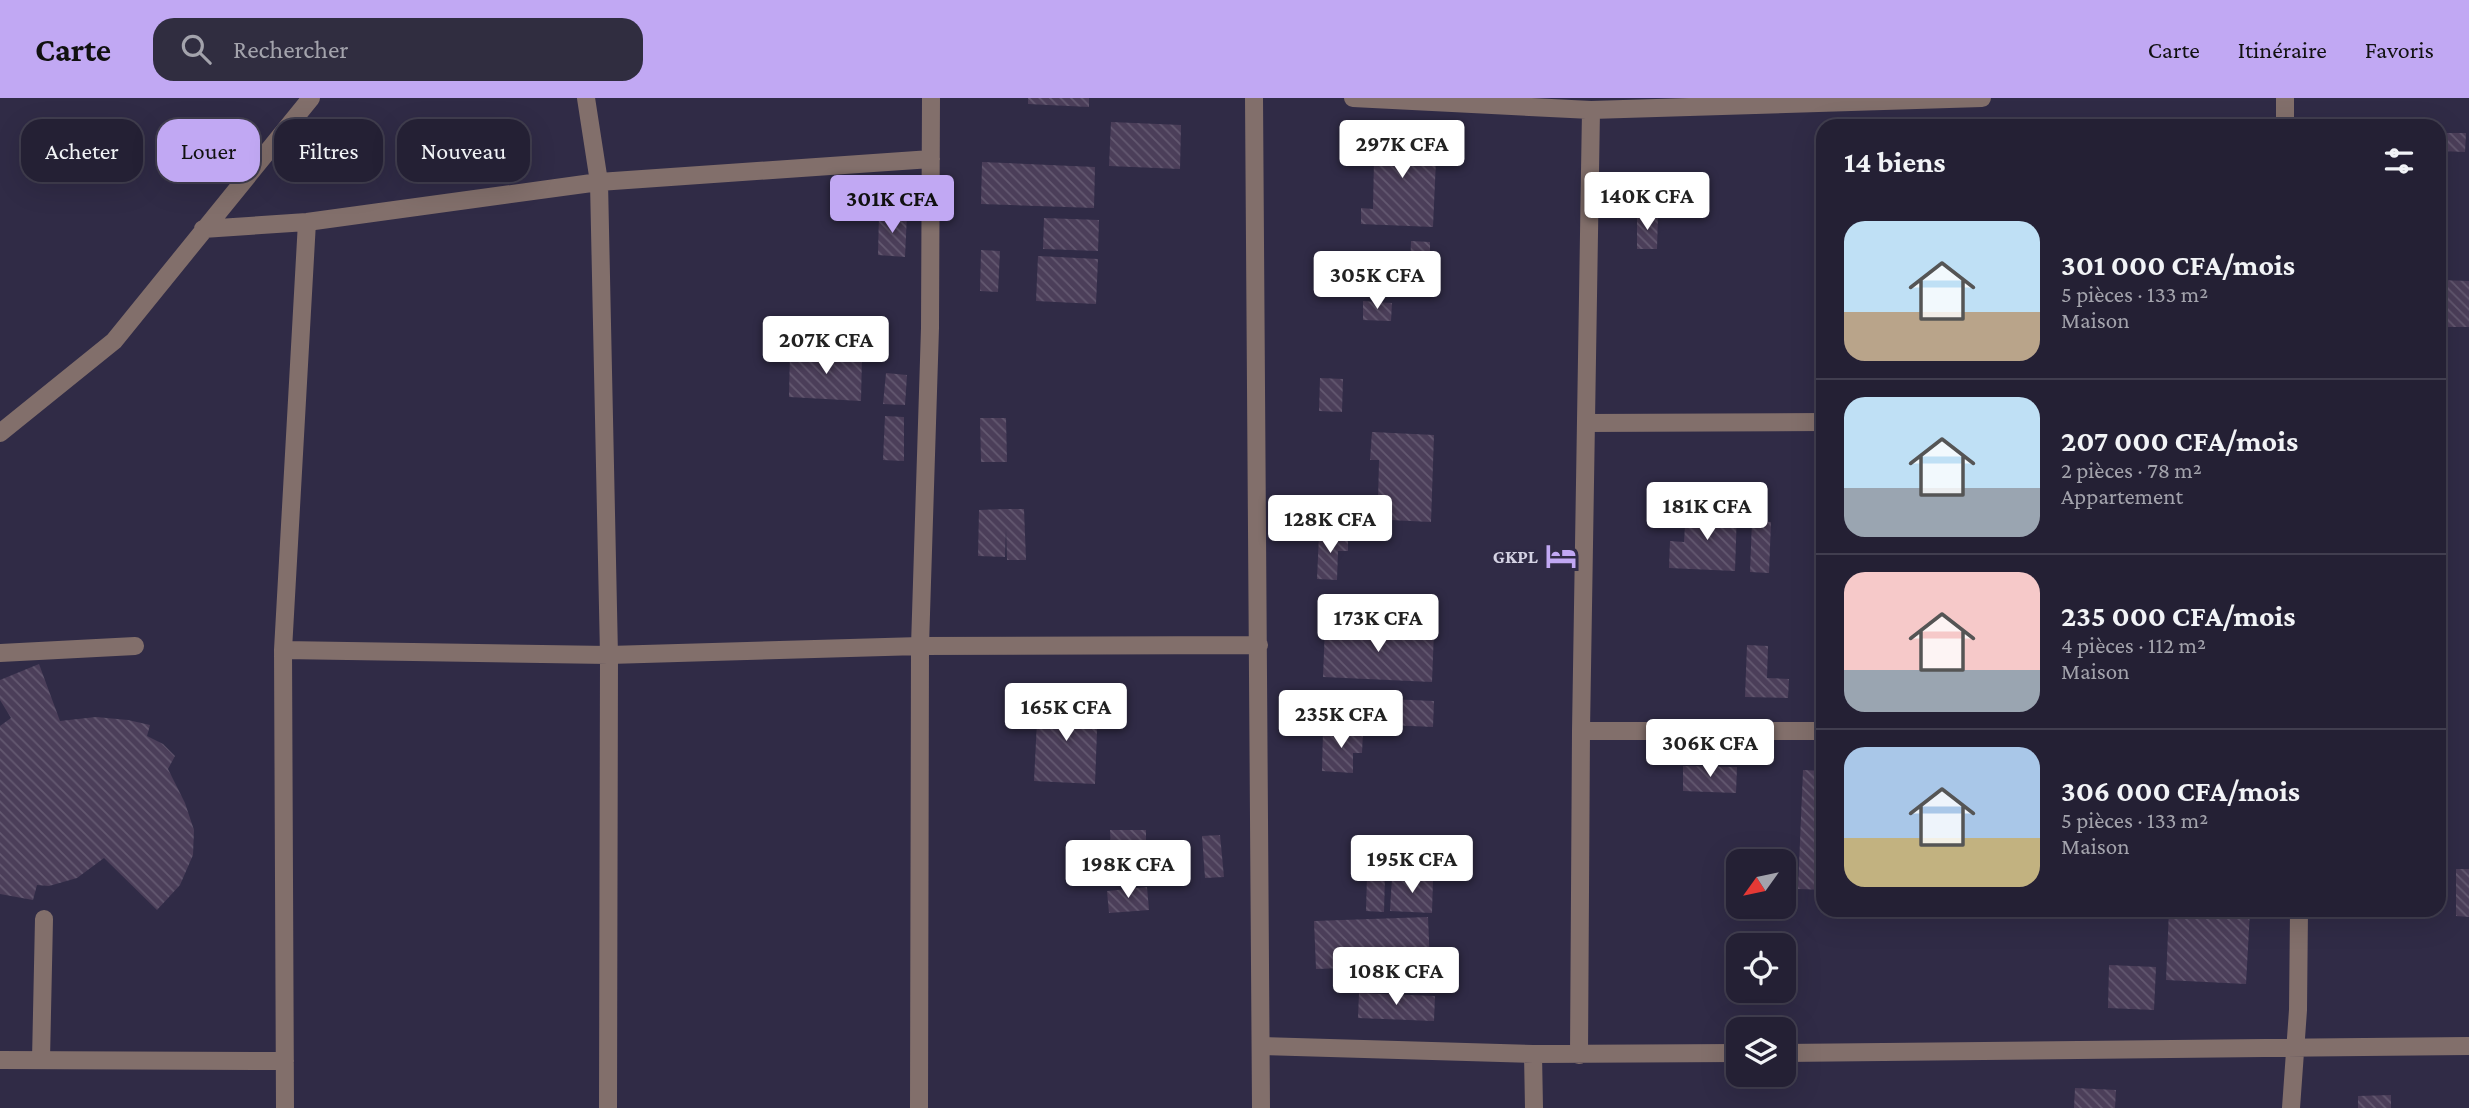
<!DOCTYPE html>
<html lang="fr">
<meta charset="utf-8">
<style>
:root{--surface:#242034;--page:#302d40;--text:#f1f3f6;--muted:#a3a3ac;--line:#413e4f;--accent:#c1a8f3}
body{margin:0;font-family:"Crimson Pro",serif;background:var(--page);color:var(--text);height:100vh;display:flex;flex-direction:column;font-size:26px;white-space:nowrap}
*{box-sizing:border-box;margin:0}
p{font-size:23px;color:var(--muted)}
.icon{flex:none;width:38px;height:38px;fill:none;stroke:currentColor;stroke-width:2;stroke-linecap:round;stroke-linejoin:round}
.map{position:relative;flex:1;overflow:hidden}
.panel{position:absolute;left:1816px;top:21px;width:630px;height:798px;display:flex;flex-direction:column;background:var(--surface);border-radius:21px;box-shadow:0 7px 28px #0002,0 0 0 2px var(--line)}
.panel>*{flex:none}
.guide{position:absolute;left:21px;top:21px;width:665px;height:63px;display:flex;gap:14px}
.needle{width:46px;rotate:237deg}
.tools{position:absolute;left:1726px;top:751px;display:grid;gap:14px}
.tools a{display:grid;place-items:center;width:70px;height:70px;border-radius:14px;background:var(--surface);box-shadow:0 7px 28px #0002,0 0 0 2px var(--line);font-size:35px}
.price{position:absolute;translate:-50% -60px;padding:0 16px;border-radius:7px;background:#fff;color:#222;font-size:23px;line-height:46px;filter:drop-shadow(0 2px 4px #0008)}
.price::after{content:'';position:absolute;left:50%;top:42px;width:21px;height:16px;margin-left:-10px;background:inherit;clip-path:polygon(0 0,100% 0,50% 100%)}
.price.selected{background:var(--accent);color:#111}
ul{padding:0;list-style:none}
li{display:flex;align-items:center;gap:21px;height:175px;padding:0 28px}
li+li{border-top:2px solid var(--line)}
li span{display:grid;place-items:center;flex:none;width:196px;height:140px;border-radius:21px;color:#555}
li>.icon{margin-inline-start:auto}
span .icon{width:84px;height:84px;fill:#fffc;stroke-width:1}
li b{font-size:30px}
h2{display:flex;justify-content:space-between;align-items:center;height:84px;padding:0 28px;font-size:30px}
.pill{padding:0 24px;border-radius:21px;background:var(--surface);box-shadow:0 7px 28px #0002,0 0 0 2px var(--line);font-size:24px;line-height:63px}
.pill.selected{background:var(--accent);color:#111}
header{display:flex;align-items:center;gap:42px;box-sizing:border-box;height:98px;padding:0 35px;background:var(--accent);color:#111}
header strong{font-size:33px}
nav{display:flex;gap:38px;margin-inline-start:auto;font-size:24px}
.search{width:490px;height:63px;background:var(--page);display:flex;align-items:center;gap:18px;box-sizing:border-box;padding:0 24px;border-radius:21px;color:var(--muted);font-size:26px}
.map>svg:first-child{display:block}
.building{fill:url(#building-back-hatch)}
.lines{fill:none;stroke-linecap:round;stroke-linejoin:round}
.minor{stroke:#826f6b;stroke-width:18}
.labels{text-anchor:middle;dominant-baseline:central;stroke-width:5;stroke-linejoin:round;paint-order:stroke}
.poi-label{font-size:19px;font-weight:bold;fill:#d4d2e3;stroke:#302b46;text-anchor:end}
</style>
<header>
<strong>Carte</strong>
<div class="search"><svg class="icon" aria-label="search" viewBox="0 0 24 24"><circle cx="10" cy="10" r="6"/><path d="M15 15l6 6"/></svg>Rechercher</div>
<nav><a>Carte</a><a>Itinéraire</a><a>Favoris</a></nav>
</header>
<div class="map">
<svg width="2469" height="1010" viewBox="0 0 2469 1010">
<defs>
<pattern id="building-back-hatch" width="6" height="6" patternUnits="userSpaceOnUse" patternTransform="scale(1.75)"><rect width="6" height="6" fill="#4b3e59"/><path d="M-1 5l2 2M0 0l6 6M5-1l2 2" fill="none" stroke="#645971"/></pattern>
</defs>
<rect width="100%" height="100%" fill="#302b46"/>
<path class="building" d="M1028,0H1089V9L1028,6Z
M1111,24L1181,27L1180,71L1109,68Z
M2440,35H2466L2465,54L2440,53Z
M1364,36L1437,39L1433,129L1361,126V110L1373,111L1374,61L1363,60Z
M982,64L1095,69L1094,110L981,106Z
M879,115L907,116L905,159L878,157Z
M1637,116L1658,117L1657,151H1637Z
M1044,120L1099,122L1098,153L1043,151Z
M1411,143L1430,144V177L1410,176Z
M981,152L1000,153L998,194L980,193Z
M1038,158L1098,161L1096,206L1036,203Z
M2440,182L2469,183V229H2440Z
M1363,203L1392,205L1391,223L1363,222Z
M790,254L862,257L861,303L789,299Z
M886,275L907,277L905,307L883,306Z
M1320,280L1343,281L1342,314L1319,313Z
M885,318L904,319V363L883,362Z
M980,320H1006L1007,364H981Z
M1372,334L1434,337L1431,424L1369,421V404L1378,405L1379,362H1370Z
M1006,411H1024L1026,462H1007L1006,430L1005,459L978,458L979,412Z
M1686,411L1737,413L1735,473L1669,470L1670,443L1684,444Z
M1752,423L1771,424L1769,475L1750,474Z
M1319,437H1348V453H1338L1337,482L1317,481Z
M1325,528L1434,533L1432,584L1323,579Z
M1747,547L1768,548L1767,580L1789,581L1788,600L1745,599Z
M39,566L60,623L96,619L128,622L150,627L147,638L163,646L175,658L168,671L185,705L194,732L193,757L180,787L157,812L104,760L77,780L49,788L37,787L33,802L0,796V628L11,620L0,602V582Z
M1346,599L1434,603L1433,629L1345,625Z
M1038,603L1098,606L1095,686L1034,683Z
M1323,632L1363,634L1362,655H1353V675L1322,673Z
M1683,668L1737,669L1736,695L1683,693Z
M1803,672L1824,673V792L1798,791Z
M1110,732H1146V756L1111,757Z
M1220,737L1224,779L1205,780L1202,738Z
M1745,753L1763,754V763H1744Z
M1108,760L1139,761V777L1108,776Z
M2456,771H2469V819L2456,818Z
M1367,777L1385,778L1384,814L1366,813Z
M1392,779L1433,781L1432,815L1390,813Z
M1147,789L1149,812L1109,815L1107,793Z
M2169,812H2250L2246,886L2166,882Z
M1428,819L1430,867L1316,871L1314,823Z
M2109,867L2156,869L2154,912L2108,910Z
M1359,895L1435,898L1434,923L1358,920Z
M2075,990L2116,992L2115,1010H2074Z
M2391,997V1010H2358V998Z"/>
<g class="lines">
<path class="minor" d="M586,0L599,84L609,557L608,1010
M1254,0L1261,1010
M1353,0L1591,12L1982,0
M2285,0V28
M203,131L307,124L599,84L931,61
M1586,325L1824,324
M0,335L114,243L311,0
M283,552L609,557L920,548L1259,547
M0,555L135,548
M1581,633H1824
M1262,948L1533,956L1738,955
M1783,955L2469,948
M1533,956L1534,1010
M1579,957L1581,633L1591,12
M0,962L285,963
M41,962L44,821
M285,1010L283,552L307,124
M919,1010L920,548L930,230L931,0
M2291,1010L2298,912L2299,812"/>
</g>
<defs>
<g id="hotel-bare" transform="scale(2.415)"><path d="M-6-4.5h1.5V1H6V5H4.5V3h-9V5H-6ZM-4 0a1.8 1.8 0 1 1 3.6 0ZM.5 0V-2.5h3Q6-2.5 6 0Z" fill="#c1a8f3" stroke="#302b46" stroke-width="2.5" paint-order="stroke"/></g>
</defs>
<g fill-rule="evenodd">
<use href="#hotel-bare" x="1561" y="458"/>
</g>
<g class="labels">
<g class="poi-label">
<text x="1538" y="458">GKPL</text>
</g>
</g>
</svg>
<div class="tools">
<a><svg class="needle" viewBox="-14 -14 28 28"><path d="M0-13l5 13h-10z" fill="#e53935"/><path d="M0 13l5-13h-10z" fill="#a3a3ac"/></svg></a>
<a><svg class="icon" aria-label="locate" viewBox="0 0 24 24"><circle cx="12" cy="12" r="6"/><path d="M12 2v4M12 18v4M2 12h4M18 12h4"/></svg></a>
<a><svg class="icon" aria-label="layers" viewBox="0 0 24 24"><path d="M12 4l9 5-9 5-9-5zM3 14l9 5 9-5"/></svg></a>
</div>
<b class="price" style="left:1402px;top:82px">297K CFA</b>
<b class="price" style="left:1647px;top:134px">140K CFA</b>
<b class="price selected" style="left:892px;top:137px">301K CFA</b>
<b class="price" style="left:1377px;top:213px">305K CFA</b>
<b class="price" style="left:826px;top:278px">207K CFA</b>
<b class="price" style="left:1707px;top:444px">181K CFA</b>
<b class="price" style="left:1330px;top:457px">128K CFA</b>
<b class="price" style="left:1378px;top:556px">173K CFA</b>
<b class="price" style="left:1066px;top:645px">165K CFA</b>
<b class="price" style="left:1341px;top:652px">235K CFA</b>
<b class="price" style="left:1710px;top:681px">306K CFA</b>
<b class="price" style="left:1412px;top:797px">195K CFA</b>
<b class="price" style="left:1128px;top:802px">198K CFA</b>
<b class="price" style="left:1396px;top:909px">108K CFA</b>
<div class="guide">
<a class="pill">Acheter</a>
<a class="pill selected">Louer</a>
<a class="pill">Filtres</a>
<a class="pill">Nouveau</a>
</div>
<section class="panel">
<h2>14 biens<svg class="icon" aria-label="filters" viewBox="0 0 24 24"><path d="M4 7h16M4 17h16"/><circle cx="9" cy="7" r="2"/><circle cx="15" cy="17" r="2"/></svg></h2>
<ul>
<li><span style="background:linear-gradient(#bfe0f5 65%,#b9a48a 0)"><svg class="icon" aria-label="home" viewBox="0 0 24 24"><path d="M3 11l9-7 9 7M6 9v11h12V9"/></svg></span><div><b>301 000 CFA/mois</b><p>5 pièces · 133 m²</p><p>Maison</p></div></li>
<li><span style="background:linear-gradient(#bfe0f5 65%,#9aa5b1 0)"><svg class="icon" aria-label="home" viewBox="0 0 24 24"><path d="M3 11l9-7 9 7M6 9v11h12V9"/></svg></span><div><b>207 000 CFA/mois</b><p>2 pièces · 78 m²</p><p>Appartement</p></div></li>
<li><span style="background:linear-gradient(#f6c9c9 70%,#9aa5b1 0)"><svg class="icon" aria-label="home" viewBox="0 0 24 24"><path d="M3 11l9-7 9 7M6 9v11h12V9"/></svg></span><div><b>235 000 CFA/mois</b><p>4 pièces · 112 m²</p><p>Maison</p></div></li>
<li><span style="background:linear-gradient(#a9c7e8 65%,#c2b280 0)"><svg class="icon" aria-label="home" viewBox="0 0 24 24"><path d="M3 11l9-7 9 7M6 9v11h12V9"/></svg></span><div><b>306 000 CFA/mois</b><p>5 pièces · 133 m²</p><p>Maison</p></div></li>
</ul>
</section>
</div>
